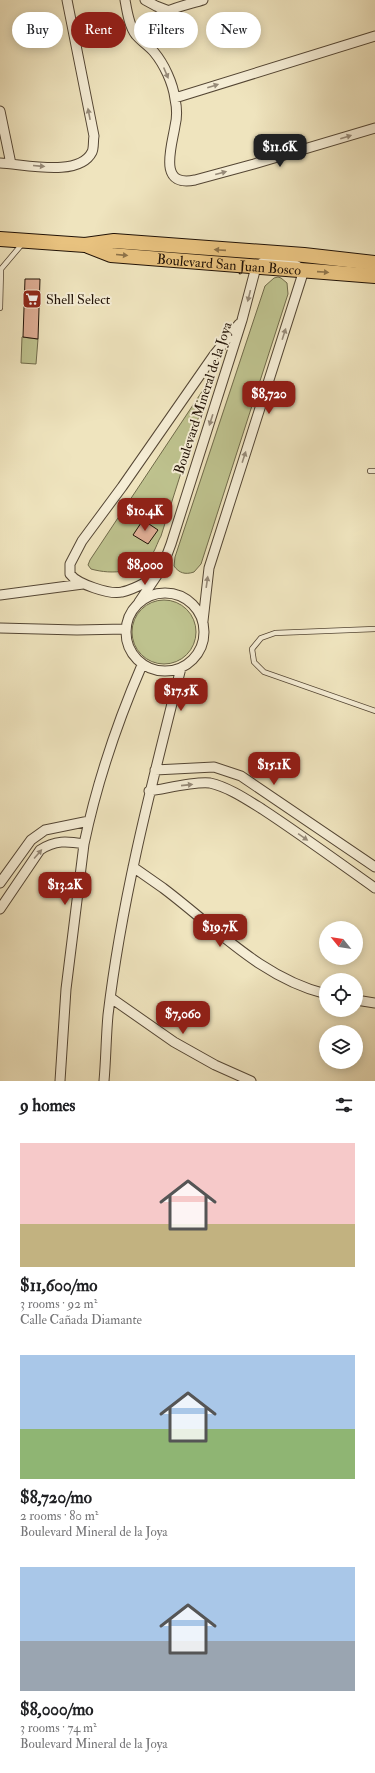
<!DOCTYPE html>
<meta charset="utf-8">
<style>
:root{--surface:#fff;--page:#f2f2f2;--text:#202124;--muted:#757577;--accent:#8f2418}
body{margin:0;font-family:"IM FELL Double Pica",serif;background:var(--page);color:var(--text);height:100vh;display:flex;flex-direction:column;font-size:15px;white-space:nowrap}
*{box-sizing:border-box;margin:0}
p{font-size:13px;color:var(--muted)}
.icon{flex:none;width:22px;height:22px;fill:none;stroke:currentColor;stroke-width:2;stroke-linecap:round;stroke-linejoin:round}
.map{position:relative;height:1081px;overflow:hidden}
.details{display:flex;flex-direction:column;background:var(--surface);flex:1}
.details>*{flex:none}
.banner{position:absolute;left:12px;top:12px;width:351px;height:36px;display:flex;gap:8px}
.needle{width:26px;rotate:300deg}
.controls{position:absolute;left:319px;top:921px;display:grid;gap:8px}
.controls a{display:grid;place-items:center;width:44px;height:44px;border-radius:50%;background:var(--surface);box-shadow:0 2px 10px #0003;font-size:20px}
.price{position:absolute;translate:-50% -34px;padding:0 9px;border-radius:8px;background:var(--accent);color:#fff;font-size:13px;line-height:26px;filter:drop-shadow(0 1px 2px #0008)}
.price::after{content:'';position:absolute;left:50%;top:24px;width:12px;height:9px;margin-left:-6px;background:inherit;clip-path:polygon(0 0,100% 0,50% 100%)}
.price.selected{background:#222;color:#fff}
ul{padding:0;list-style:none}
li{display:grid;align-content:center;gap:8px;height:212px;padding:0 20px}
li span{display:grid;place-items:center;height:124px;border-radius:0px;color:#555}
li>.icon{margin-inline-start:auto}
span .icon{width:72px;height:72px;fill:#fffc;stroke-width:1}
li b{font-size:17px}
h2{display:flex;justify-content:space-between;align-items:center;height:48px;padding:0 20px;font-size:17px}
.chip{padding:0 14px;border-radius:18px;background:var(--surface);box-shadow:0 2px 10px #0003;font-size:14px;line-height:36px}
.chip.selected{background:var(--accent);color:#fff}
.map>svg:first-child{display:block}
.green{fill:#bec28e;stroke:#706a4a}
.building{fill:#dfae95;stroke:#211206}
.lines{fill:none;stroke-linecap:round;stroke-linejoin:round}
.lane-casing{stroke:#544634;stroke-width:6}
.street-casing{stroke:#544634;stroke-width:11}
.primary-casing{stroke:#211206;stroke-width:16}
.lane{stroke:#f5edd5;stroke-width:4.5}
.street{stroke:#f5edd5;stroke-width:9}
.primary{stroke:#e8c27f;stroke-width:14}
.oneway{fill:#968a78}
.oneway2{fill:#8e7349}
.labels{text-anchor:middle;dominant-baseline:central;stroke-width:4;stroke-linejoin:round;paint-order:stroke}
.street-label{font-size:14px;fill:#211206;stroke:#f5edd5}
.poi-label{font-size:14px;fill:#211206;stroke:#f5edd5;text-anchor:start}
</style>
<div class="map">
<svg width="375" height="1081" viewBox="0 0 375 1081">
<rect width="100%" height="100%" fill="#efe4be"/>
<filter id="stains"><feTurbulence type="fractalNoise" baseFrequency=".005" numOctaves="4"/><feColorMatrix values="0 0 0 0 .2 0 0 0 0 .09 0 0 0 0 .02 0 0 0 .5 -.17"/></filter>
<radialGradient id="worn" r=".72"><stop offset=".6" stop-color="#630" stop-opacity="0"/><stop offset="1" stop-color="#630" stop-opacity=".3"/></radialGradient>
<path class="green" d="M278,277L281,278L287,283L288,294L201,564L194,572C185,575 179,573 174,566L175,557L265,286L274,278Z
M22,337L38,339L36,364L21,363Z
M211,378L161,536C158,541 156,548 153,553C140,573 112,575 91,569L88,565L90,560Z
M132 632a32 32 0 1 1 64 0a32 32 0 1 1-64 0Z"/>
<path class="building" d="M25,279H40L38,339L23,337Z
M143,520L158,530L148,544L133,535Z"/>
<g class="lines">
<g class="lane-casing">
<path id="lane" d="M0,308L1,269L23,243
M370,471H375
M375,629L275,633L261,638L252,649L254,662L264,672L375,711"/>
</g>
<g class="street-casing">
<path id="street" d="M125,0C127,11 129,26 136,35C141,41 149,46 154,52C164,64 173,83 175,99C177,108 177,118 175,126C172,146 157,188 195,180L254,164L375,128
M145,0L156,6L169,11
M144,41C143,12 181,7 203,0
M175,98L375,36
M0,111L11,164
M0,163C24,164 79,178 92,152C94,148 93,141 94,136L67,0
M154,578C144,583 133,590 122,592C110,595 77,584 70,574V564L82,541L122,487L214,355L239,324
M126 632a39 39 0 1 1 78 0a39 39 0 1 1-78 0Z
M0,595L83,584
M139,602L162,568L171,544L242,320L256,267L266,260L279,259
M203,621L209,568L304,270L294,264L274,257
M0,628L77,630L125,629
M155,770L214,767L241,776L375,867
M149,791C165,789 194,781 210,783C228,787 246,799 262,809C300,834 337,861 375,888
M133,867C143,874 153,881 163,888C215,927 261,978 326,994
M0,883L31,840L45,830L89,821
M0,909L40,850C55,840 67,841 84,844
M111,998L174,1042L215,1065L251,1081
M356,1000L375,1003
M60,1081L66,989L84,844C97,782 117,723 142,665
M104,1081C106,1059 106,1037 108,1015C122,897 152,783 181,668"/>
</g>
<g class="primary-casing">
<g id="primary">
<path d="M0,239L85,245L114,241L304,255L375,263"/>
<path id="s1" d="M88,246L111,255L375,276"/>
</g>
</g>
<use href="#lane" class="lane"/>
<use href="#street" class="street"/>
<use href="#primary" class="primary"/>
</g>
<defs><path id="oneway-solid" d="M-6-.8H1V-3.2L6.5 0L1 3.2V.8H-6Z"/></defs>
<g class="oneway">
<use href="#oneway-solid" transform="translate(166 73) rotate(67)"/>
<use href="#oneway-solid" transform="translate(213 86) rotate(-17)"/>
<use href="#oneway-solid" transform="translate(89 114) rotate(-101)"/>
<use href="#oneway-solid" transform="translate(346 137) rotate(-17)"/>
<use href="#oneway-solid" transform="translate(39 166) rotate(5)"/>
<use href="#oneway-solid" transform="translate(221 173) rotate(-15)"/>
<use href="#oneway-solid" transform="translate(249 296) rotate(104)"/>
<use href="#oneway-solid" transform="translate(284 334) rotate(-72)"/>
<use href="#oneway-solid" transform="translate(211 420) rotate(108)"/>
<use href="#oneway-solid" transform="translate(244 457) rotate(-72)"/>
<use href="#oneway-solid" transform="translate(207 582) rotate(-82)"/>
<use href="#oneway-solid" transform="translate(187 785) rotate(-6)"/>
<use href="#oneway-solid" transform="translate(303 837) rotate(35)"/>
<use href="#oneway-solid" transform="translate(38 854) rotate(-49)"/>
</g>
<g class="oneway2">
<use href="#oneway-solid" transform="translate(220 250) rotate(-176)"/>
<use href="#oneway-solid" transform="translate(122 255) rotate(5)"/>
<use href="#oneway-solid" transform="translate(323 272) rotate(4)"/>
</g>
<defs>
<g id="supermarket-square" transform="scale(1)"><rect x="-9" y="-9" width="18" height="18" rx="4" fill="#8f2418" stroke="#f5edd5"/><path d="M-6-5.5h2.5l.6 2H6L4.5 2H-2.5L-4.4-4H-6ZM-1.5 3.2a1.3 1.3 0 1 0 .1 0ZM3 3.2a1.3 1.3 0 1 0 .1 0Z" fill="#fff"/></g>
</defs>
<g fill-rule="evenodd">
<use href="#supermarket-square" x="32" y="299"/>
</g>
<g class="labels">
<g class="street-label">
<text stroke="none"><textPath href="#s1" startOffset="143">Boulevard San Juan Bosco</textPath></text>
<text transform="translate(203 398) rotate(-72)">Boulevard Mineral de la Joya</text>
</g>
<g class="poi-label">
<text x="46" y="299">Shell Select</text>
</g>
</g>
<rect width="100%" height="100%" filter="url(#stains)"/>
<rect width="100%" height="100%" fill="url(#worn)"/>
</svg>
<div class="controls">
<a><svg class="needle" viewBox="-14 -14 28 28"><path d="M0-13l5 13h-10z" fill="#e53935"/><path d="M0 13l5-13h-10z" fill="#757577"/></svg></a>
<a><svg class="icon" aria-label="locate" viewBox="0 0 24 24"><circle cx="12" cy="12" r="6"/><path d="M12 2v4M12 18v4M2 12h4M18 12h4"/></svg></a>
<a><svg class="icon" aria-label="layers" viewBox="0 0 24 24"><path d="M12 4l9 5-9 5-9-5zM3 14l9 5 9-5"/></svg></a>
</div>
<b class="price selected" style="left:280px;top:168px">$11.6K</b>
<b class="price" style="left:269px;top:415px">$8,720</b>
<b class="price" style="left:145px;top:532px">$10.4K</b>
<b class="price" style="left:145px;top:586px">$8,000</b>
<b class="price" style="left:181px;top:712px">$17.5K</b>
<b class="price" style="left:274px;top:786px">$15.1K</b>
<b class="price" style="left:65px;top:906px">$13.2K</b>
<b class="price" style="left:220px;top:948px">$19.7K</b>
<b class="price" style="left:183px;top:1035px">$7,060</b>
<div class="banner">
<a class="chip">Buy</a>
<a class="chip selected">Rent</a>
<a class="chip">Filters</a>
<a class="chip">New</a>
</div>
</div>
<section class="details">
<h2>9 homes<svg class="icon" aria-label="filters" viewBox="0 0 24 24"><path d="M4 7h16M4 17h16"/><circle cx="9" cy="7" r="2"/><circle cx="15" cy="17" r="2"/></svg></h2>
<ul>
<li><span style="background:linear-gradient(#f6c9c9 65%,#c2b280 0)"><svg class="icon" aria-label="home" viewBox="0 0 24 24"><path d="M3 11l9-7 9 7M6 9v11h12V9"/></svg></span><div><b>$11,600/mo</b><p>3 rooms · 92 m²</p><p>Calle Cañada Diamante</p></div></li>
<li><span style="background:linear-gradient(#a9c7e8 60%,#8fb573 0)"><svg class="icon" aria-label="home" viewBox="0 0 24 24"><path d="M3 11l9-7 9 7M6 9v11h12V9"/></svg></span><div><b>$8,720/mo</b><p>2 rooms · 80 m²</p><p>Boulevard Mineral de la Joya</p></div></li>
<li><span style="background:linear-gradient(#a9c7e8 60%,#9aa5b1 0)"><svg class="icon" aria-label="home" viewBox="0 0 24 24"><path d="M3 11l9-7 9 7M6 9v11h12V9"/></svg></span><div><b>$8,000/mo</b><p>3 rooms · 74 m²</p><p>Boulevard Mineral de la Joya</p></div></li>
</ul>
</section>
